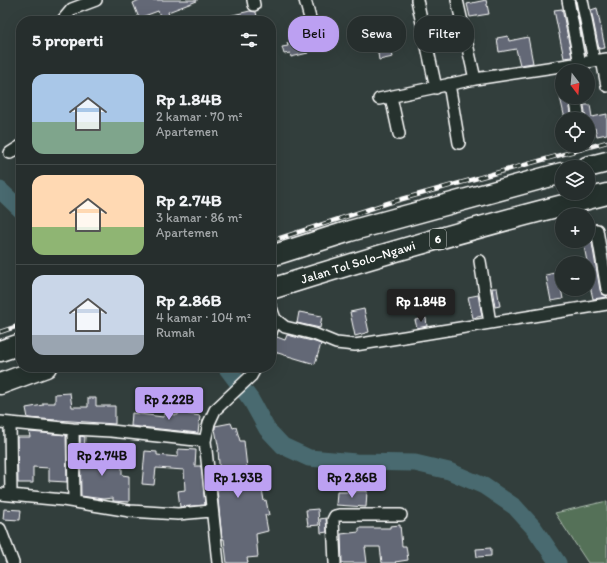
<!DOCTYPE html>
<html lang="id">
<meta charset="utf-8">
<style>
:root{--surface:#262e2d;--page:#323a39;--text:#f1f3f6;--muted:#a4a8aa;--line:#424a49;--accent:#bca0f2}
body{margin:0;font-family:Itim,sans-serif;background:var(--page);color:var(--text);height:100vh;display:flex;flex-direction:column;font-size:15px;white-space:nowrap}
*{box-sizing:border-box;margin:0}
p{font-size:13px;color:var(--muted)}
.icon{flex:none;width:22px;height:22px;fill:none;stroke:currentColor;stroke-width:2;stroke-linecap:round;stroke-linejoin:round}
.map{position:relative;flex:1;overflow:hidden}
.side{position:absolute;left:16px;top:16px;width:260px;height:356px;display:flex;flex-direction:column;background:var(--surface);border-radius:16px;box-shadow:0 4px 16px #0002,0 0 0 1px var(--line)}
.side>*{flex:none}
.hud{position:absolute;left:288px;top:16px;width:259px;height:36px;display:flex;gap:8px}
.needle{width:26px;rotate:164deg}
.tools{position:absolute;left:555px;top:64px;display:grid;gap:8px}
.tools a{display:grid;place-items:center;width:40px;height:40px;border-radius:50%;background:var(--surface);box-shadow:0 4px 16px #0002,0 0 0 1px var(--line);font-size:20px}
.price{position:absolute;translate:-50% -34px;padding:0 9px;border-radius:4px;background:var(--accent);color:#111;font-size:13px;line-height:26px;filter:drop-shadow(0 1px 2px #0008)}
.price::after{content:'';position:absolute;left:50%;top:24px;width:12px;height:9px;margin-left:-6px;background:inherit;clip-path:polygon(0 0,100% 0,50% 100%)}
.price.on{background:#222;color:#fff}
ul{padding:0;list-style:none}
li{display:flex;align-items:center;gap:12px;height:100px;padding:0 16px}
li+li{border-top:1px solid var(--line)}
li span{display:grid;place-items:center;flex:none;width:112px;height:80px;border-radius:12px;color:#555}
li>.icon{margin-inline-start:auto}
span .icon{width:48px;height:48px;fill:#fffc;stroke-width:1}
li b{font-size:17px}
h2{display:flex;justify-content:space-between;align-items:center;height:48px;padding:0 16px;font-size:17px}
.chip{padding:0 14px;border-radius:16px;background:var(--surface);box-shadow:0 4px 16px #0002,0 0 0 1px var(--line);font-size:14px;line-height:36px}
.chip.on{background:var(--accent);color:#111}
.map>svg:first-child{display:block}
.green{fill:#547158;stroke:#aab8ac}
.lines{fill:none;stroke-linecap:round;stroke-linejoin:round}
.river{stroke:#496b70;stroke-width:17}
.building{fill:#636876;stroke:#fff}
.minor-casing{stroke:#fff;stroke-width:14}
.motorway-casing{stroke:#fff;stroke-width:23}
.minor{stroke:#26332d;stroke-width:11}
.motorway{stroke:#26332d;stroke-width:20}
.rail-casing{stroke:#fff;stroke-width:4.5}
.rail{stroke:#26332d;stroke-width:3;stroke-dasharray:9;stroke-linecap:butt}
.labels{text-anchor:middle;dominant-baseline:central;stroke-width:3.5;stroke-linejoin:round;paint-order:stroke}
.shield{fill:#26332d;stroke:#bec2c0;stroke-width:1}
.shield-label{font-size:12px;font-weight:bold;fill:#fff}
.street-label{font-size:13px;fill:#fff;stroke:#26332d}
</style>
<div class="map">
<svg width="607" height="563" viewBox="0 0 607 563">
<rect width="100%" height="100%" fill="#323e3c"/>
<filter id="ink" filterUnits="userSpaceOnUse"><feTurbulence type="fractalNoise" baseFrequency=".025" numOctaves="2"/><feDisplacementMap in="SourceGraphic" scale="8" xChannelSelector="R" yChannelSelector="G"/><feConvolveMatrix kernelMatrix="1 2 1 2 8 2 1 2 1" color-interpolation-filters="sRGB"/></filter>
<g filter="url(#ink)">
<path class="green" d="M607,501V563H588L555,513Z"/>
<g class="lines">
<path class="river" d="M0,190L21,210
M226,367L251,400L267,429L283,446L309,458L356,462L415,463L449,471L484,486L515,507L534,528L558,563"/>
</g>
<path class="building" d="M139,0H197V1L168,12L171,21H162L158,11L139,18L133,3Z
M486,0L489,14L470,17L467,4Z
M597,8L605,48L599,49L591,10Z
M562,9L572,57L564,58L554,10Z
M250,11L256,12L258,21H221L220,18Z
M508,36L509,41L528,37L533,63L520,65L516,49L499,52L497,38Z
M304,38L305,41L313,39L315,48L307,50L308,53L291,57L290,53L284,54L282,47L288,46L287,43Z
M390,45L393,57L379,60L377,47Z
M560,97H568L572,119H565Z
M584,105H590L592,117L607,114V134L597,136L595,128L588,130V119H586Z
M590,232L600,290L602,294L607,296V297L593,299L588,277H590L583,241H588V233Z
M558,272L563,299L551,301L546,275Z
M492,288H497L500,306L495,307Z
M478,295L482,316L473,318L468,297Z
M364,309L369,332L355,336L350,312Z
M299,312L322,316L320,328L297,323Z
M426,318L427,326L417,328L415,320Z
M287,335L312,341L321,344L315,364L271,351V340L277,337L285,340Z
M70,393L72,407H88V398H96V406H115V424L28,418L26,408L43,405V403H55V394Z
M179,406L189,407L188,414L200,416L198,433L131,426L132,413L163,417L164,414L178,415Z
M231,423L233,428L236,427L240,441H244L249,486L261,483L264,501L266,500L269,515H265L268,531L256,534L258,557L247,558L248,563H227L224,539H222L217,489H220L218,478L220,477L218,450H219L215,429V426Z
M29,432L66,435L67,482L49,481V468L33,467V483H18L17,437H30Z
M80,436L85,437L84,452L98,451V460L122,459V475L129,476V502L113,501V498L103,499L81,496Z
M178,449L196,450L195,466H201L205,505L180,507L178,491L185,490L184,470L156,468L154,485L142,484L145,451L157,452V455L178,457Z
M356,491H367L366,507L336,505L337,492H356Z
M4,509L21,510L20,520L3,519Z
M318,509L319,525L308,526L306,510Z
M326,518L327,532L321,533L320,519Z
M400,525L402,546H406L408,560L395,562L396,563H382L380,547H365L367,563H342L341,534L359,532V528H390V526Z
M491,548V556L477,557L476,549Z"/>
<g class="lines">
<g class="minor-casing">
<path id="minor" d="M253,0L254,5
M305,0L311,22
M417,0L436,88
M457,0L475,79L607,59
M568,0L580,64
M582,0L594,61
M62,21L72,9L96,0
M602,60L607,86
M449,84L459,143
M391,97L399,134
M575,97L579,119
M379,99L475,79
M10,153L21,146
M597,230L607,289
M480,261L490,323
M271,308L275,319L285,327L314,334L336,343L355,345L607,304
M271,333L275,319
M0,422L73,429L111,431L205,441
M10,423L11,495
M73,429L74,502
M0,494L63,500L130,511L178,514L211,511
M0,529L13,563
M218,563L205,441L209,423L215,410L251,376L256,367
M335,563L333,520L335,516L339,515H401"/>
</g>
<g class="motorway-casing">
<path id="motorway" d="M587,167L607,162
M271,256L350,231L562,173
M271,289C382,254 494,222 607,194
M0,351L21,344
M0,384L46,367"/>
</g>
<use href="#minor" class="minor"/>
<use href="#motorway" class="motorway"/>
<g class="rail-casing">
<path id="rail" d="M271,241L388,203L607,142
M0,332L21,325"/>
</g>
<use href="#rail" class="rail"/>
</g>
</g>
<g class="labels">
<rect class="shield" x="430" y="229" width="16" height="20" rx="3"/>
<g class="shield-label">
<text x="438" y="239">6</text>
</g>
<g class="street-label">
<text transform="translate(358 262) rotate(-17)">Jalan Tol Solo–Ngawi</text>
</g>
</g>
</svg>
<div class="tools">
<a><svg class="needle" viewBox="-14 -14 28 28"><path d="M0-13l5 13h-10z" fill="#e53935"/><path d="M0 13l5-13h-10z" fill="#a4a8aa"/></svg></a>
<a><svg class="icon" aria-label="locate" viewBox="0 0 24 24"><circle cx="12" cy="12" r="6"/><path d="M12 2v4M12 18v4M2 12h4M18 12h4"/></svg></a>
<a><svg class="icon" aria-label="layers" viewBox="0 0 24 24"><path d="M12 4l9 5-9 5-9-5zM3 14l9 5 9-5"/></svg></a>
<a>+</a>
<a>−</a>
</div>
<b class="price on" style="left:421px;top:323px">Rp 1.84B</b>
<b class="price" style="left:169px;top:421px">Rp 2.22B</b>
<b class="price" style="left:102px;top:477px">Rp 2.74B</b>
<b class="price" style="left:238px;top:499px">Rp 1.93B</b>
<b class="price" style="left:352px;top:499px">Rp 2.86B</b>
<div class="hud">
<a class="chip on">Beli</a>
<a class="chip">Sewa</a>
<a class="chip">Filter</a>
</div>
<section class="side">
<h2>5 properti<svg class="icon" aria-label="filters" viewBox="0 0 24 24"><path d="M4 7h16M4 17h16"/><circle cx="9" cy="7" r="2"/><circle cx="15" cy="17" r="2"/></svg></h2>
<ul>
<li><span style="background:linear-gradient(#a9c7e8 60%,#7fa58c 0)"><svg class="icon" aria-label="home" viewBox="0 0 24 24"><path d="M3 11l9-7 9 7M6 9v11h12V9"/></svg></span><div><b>Rp 1.84B</b><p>2 kamar · 70 m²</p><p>Apartemen</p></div></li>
<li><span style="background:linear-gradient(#ffd9b3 65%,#8fb573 0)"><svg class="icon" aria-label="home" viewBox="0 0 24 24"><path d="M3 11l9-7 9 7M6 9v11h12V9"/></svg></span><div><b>Rp 2.74B</b><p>3 kamar · 86 m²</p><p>Apartemen</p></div></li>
<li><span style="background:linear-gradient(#c9d6e8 75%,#9aa5b1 0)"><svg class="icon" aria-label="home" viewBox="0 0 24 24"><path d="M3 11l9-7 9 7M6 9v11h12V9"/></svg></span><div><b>Rp 2.86B</b><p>4 kamar · 104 m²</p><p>Rumah</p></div></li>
</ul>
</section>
</div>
